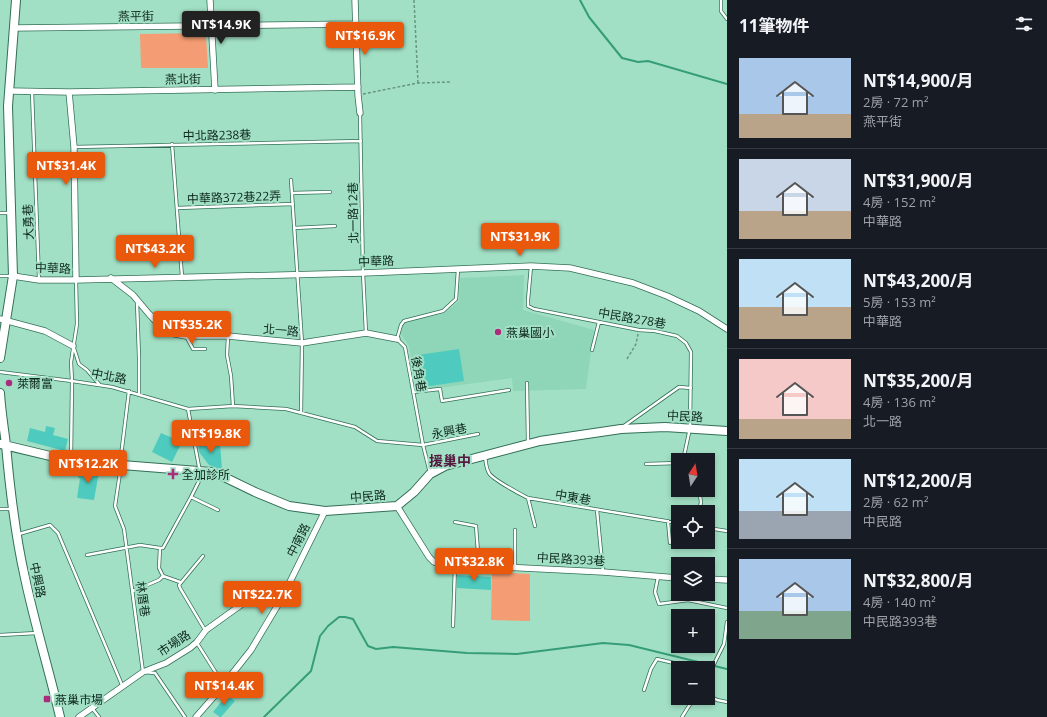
<!DOCTYPE html>
<html lang="zh-TW">
<meta charset="utf-8">
<style>
:root{--surface:#171b24;--page:#20242c;--text:#f1f3f6;--muted:#9ea1a6;--line:#363941;--accent:#ea580c}
body{margin:0;font-family:"Open Sans","Noto Sans TC",sans-serif;background:var(--page);color:var(--text);height:100vh;display:flex;flex-direction:column;font-size:15px;white-space:nowrap}
*{box-sizing:border-box;margin:0}
p{font-size:13px;color:var(--muted)}
.icon{flex:none;width:22px;height:22px;fill:none;stroke:currentColor;stroke-width:2;stroke-linecap:round;stroke-linejoin:round}
.map{position:relative;flex:1;overflow:hidden}
.details{display:flex;flex-direction:column;background:var(--surface);width:320px}
.details>*{flex:none}
.needle{width:26px;rotate:12deg}
.controls{position:absolute;left:671px;top:453px;display:grid;gap:8px}
.controls a{display:grid;place-items:center;width:44px;height:44px;border-radius:0px;background:var(--surface);box-shadow:0 2px 6px #0003;font-size:20px}
.price{position:absolute;translate:-50% -34px;padding:0 9px;border-radius:4px;background:var(--accent);color:#fff;font-size:13px;line-height:26px;filter:drop-shadow(0 1px 2px #0008)}
.price::after{content:'';position:absolute;left:50%;top:24px;width:12px;height:9px;margin-left:-6px;background:inherit;clip-path:polygon(0 0,100% 0,50% 100%)}
.price.on{background:#222;color:#fff}
ul{padding:0;list-style:none}
li{display:flex;align-items:center;gap:12px;height:100px;padding:0 12px}
li+li{border-top:1px solid var(--line)}
li span{display:grid;place-items:center;flex:none;width:112px;height:80px;border-radius:0px;color:#555}
li>.icon{margin-inline-start:auto}
span .icon{width:48px;height:48px;fill:#fffc;stroke-width:1}
li b{font-size:17px}
h2{display:flex;justify-content:space-between;align-items:center;height:48px;padding:0 12px;font-size:17px}
main{display:flex;flex:1;min-height:0}
.map>svg:first-child{display:block}
.built{fill:#8ed6b7}
.green{fill:#f49c73}
.lines{fill:none;stroke-linecap:round;stroke-linejoin:round}
.stream{stroke:#359d78;stroke-width:2}
.building{fill:#4ecbbe}
.lane-casing{stroke:#326f57;stroke-width:4}
.street-casing{stroke:#326f57;stroke-width:7}
.secondary-casing{stroke:#326f57;stroke-width:10}
.path{stroke:#679682;stroke-width:1.5;stroke-dasharray:3 2;stroke-linecap:butt}
.lane{stroke:#fff;stroke-width:2.5}
.street{stroke:#fff;stroke-width:5.5}
.secondary{stroke:#fff;stroke-width:8}
.poi-dot{fill:#a92c7d;stroke:#a2e0c5;stroke-width:1.5}
.labels{text-anchor:middle;dominant-baseline:central;stroke-width:4;stroke-linejoin:round;paint-order:stroke}
.street-label{font-size:12px;fill:#0d271d;stroke:#a2e0c5}
.poi-label{font-size:12px;fill:#0d271d;stroke:#a2e0c5;text-anchor:start}
.quarter-label{font-size:14px;font-weight:bold;fill:#55193f;stroke:#a2e0c5}
</style>
<main>
<div class="map">
<svg width="727" height="717" viewBox="0 0 727 717">
<rect width="100%" height="100%" fill="#a2e0c5"/>
<path class="built" d="M524,275L523,310L594,330L586,389L513,391L512,378L417,391L409,346L401,334L402,324L407,320L443,314L459,301L460,278Z"/>
<path class="green" d="M203,33L206,36L208,68H141L140,34Z
M492,572L530,574V621L491,620Z"/>
<g class="lines">
<path class="stream" d="M580,0L589,17L622,58L638,62L648,61L727,84
M264,717L311,671L320,636L328,626L339,617H345L353,619L368,646L376,649L393,647L467,653L517,654L603,643L629,645L727,669"/>
</g>
<path class="building" d="M459,349L464,381L423,387L418,355Z
M46,426L55,428L53,435L68,439L65,451L27,441L30,428L45,432Z
M161,433L182,442L172,462L152,452Z
M198,443H220L222,470L209,465L199,452Z
M80,469L99,472L94,500L77,498L80,478H78Z
M457,575L491,577V590L457,588Z
M227,695L235,701L221,717H220L213,712Z"/>
<g class="lines">
<g class="lane-casing">
<path id="lane" d="M721,0V11L727,19
M32,92L39,279
M360,114L363,273L366,333
M172,144L182,277
M74,147L361,141
M291,180L302,343L301,413
M292,193L330,192
M177,208L293,204
M0,213H9
M294,228L335,226
M531,266L528,300V306L534,309L639,330L655,331L677,336L686,343L691,352L690,428L684,456V460
M0,276H11
M76,280L77,324L71,362L72,381L112,387L188,409L233,406L286,409L355,427L377,441L423,445L478,434
M137,302L139,357V394
M186,336L193,349H205
M228,337L227,355L231,376L233,406
M74,348L79,364L87,370L99,384
M592,350L599,322
M0,372L72,381L71,459
M527,383L528,442
M413,392L440,389L442,401L509,390
M624,426L679,387L691,388
M485,457C486,462 486,468 489,473C492,479 520,494 528,498L678,523
M120,464L129,391
M646,464L678,463
M121,466L115,506L124,529L143,672L155,673L185,717
M430,473L423,445L405,347L397,339L401,325L404,321L443,311L456,299L458,269
M699,490L701,502L699,512
M191,497L218,510
M528,498L535,526
M0,509H11
M597,510L603,572
M668,521L670,543
M455,522L476,526L479,566
M708,528L727,531
M515,530V567
M19,534L50,525L58,533L122,685
M160,548H163L191,497L201,477L188,409
M87,555L140,545L160,548
M203,556L179,585L180,588L205,630
M163,576L180,582
M658,577L655,592L659,604L688,600L727,608
M133,591L159,580L163,576L159,568L160,548
M453,626L455,565
M0,635L37,633
M197,643L223,684
M708,676L724,644L727,622
M644,690L651,669L657,659L695,668
M708,695L717,700L727,702
M92,708L99,717
M682,717L694,698"/>
</g>
<g class="street-casing">
<path id="street" d="M210,0L215,90
M355,0L358,95L360,113
M14,28L355,24
M10,91L69,92L358,87
M69,92L74,147L76,280
M13,276L39,280H76L363,273L531,266L570,268L633,283L667,296L699,311L727,329
M111,278L133,295L149,314L164,330L170,333L186,336H228L302,343L366,333L397,339
M0,319L45,331L73,346
M397,506L429,557L434,562L440,564L603,572L678,578
M708,579L727,580
M79,717L143,672L166,663L190,648L197,642L206,630L252,597C263,593 271,595 282,598
M196,717L217,693L251,650L282,598L325,511"/>
</g>
<g class="secondary-casing">
<path id="secondary" d="M0,358L13,276L8,106L16,0
M0,393C1,411 4,428 6,445C10,490 15,534 25,578C35,625 49,670 60,717
M0,444L71,461L211,472L222,476L255,492L289,506L325,511L397,506L414,492L430,474L445,466L540,441L621,429L665,427L727,431"/>
</g>
<path class="path" d="M414,0L418,83
M363,94L418,83L451,82
M627,359L636,344L638,334"/>
<use href="#lane" class="lane"/>
<use href="#street" class="street"/>
<use href="#secondary" class="secondary"/>
</g>
<g class="poi-dot">
<circle cx="498" cy="332" r="4"/>
<circle cx="9" cy="383" r="4"/>
<path d="M171 468h4v4h4v4h-4v4h-4v-4h-4v-4h4z"/>
<rect x="43" y="695" width="8" height="8" rx="2"/>
</g>
<g class="labels">
<g class="street-label">
<text transform="translate(136 16) rotate(-1)">燕平街</text>
<text transform="translate(183 79) rotate(-1)">燕北街</text>
<text transform="translate(217 135) rotate(-1)">中北路238巷</text>
<text transform="translate(234 197) rotate(-2)">中華路372巷22弄</text>
<text transform="translate(353 213) rotate(-91)">北一路12巷</text>
<text transform="translate(28 222) rotate(-92)">大勇巷</text>
<text transform="translate(376 261) rotate(-2)">中華路</text>
<text transform="translate(53 268) rotate(2)">中華路</text>
<text transform="translate(632 318) rotate(10)">中民路278巷</text>
<text transform="translate(281 330) rotate(5)">北一路</text>
<text transform="translate(419 374) rotate(80)">後角巷</text>
<text transform="translate(109 376) rotate(11)">中北路</text>
<text transform="translate(685 416) rotate(3)">中民路</text>
<text transform="translate(449 431) rotate(-11)">永興巷</text>
<text transform="translate(368 496) rotate(-4)">中民路</text>
<text transform="translate(573 497) rotate(10)">中東巷</text>
<text transform="translate(298 540) rotate(-63)">中南路</text>
<text transform="translate(571 559) rotate(3)">中民路393巷</text>
<text transform="translate(38 580) rotate(78)">中興路</text>
<text transform="translate(143 599) rotate(82)">林厝巷</text>
<text transform="translate(174 643) rotate(-34)">市場路</text>
</g>
<g class="poi-label">
<text x="506" y="332">燕巢國小</text>
<text x="17" y="383">萊爾富</text>
<text x="182" y="474">全加診所</text>
<text x="55" y="699">燕巢市場</text>
</g>
<g class="quarter-label">
<text x="450" y="460">援巢中</text>
</g>
</g>
</svg>
<div class="controls">
<a><svg class="needle" viewBox="-14 -14 28 28"><path d="M0-13l5 13h-10z" fill="#e53935"/><path d="M0 13l5-13h-10z" fill="#9ea1a6"/></svg></a>
<a><svg class="icon" aria-label="locate" viewBox="0 0 24 24"><circle cx="12" cy="12" r="6"/><path d="M12 2v4M12 18v4M2 12h4M18 12h4"/></svg></a>
<a><svg class="icon" aria-label="layers" viewBox="0 0 24 24"><path d="M12 4l9 5-9 5-9-5zM3 14l9 5 9-5"/></svg></a>
<a>+</a>
<a>−</a>
</div>
<b class="price on" style="left:221px;top:45px">NT$14.9K</b>
<b class="price" style="left:365px;top:56px">NT$16.9K</b>
<b class="price" style="left:66px;top:186px">NT$31.4K</b>
<b class="price" style="left:520px;top:257px">NT$31.9K</b>
<b class="price" style="left:155px;top:269px">NT$43.2K</b>
<b class="price" style="left:192px;top:345px">NT$35.2K</b>
<b class="price" style="left:211px;top:454px">NT$19.8K</b>
<b class="price" style="left:88px;top:484px">NT$12.2K</b>
<b class="price" style="left:474px;top:582px">NT$32.8K</b>
<b class="price" style="left:262px;top:615px">NT$22.7K</b>
<b class="price" style="left:224px;top:706px">NT$14.4K</b>
</div>
<section class="details">
<h2>11筆物件<svg class="icon" aria-label="filters" viewBox="0 0 24 24"><path d="M4 7h16M4 17h16"/><circle cx="9" cy="7" r="2"/><circle cx="15" cy="17" r="2"/></svg></h2>
<ul>
<li><span style="background:linear-gradient(#a9c7e8 70%,#b9a48a 0)"><svg class="icon" aria-label="home" viewBox="0 0 24 24"><path d="M3 11l9-7 9 7M6 9v11h12V9"/></svg></span><div><b>NT$14,900/月</b><p>2房 · 72 m²</p><p>燕平街</p></div></li>
<li><span style="background:linear-gradient(#c9d6e8 65%,#b9a48a 0)"><svg class="icon" aria-label="home" viewBox="0 0 24 24"><path d="M3 11l9-7 9 7M6 9v11h12V9"/></svg></span><div><b>NT$31,900/月</b><p>4房 · 152 m²</p><p>中華路</p></div></li>
<li><span style="background:linear-gradient(#bfe0f5 60%,#b9a48a 0)"><svg class="icon" aria-label="home" viewBox="0 0 24 24"><path d="M3 11l9-7 9 7M6 9v11h12V9"/></svg></span><div><b>NT$43,200/月</b><p>5房 · 153 m²</p><p>中華路</p></div></li>
<li><span style="background:linear-gradient(#f6c9c9 75%,#b9a48a 0)"><svg class="icon" aria-label="home" viewBox="0 0 24 24"><path d="M3 11l9-7 9 7M6 9v11h12V9"/></svg></span><div><b>NT$35,200/月</b><p>4房 · 136 m²</p><p>北一路</p></div></li>
<li><span style="background:linear-gradient(#bfe0f5 65%,#9aa5b1 0)"><svg class="icon" aria-label="home" viewBox="0 0 24 24"><path d="M3 11l9-7 9 7M6 9v11h12V9"/></svg></span><div><b>NT$12,200/月</b><p>2房 · 62 m²</p><p>中民路</p></div></li>
<li><span style="background:linear-gradient(#a9c7e8 65%,#7fa58c 0)"><svg class="icon" aria-label="home" viewBox="0 0 24 24"><path d="M3 11l9-7 9 7M6 9v11h12V9"/></svg></span><div><b>NT$32,800/月</b><p>4房 · 140 m²</p><p>中民路393巷</p></div></li>
</ul>
</section>
</main>
